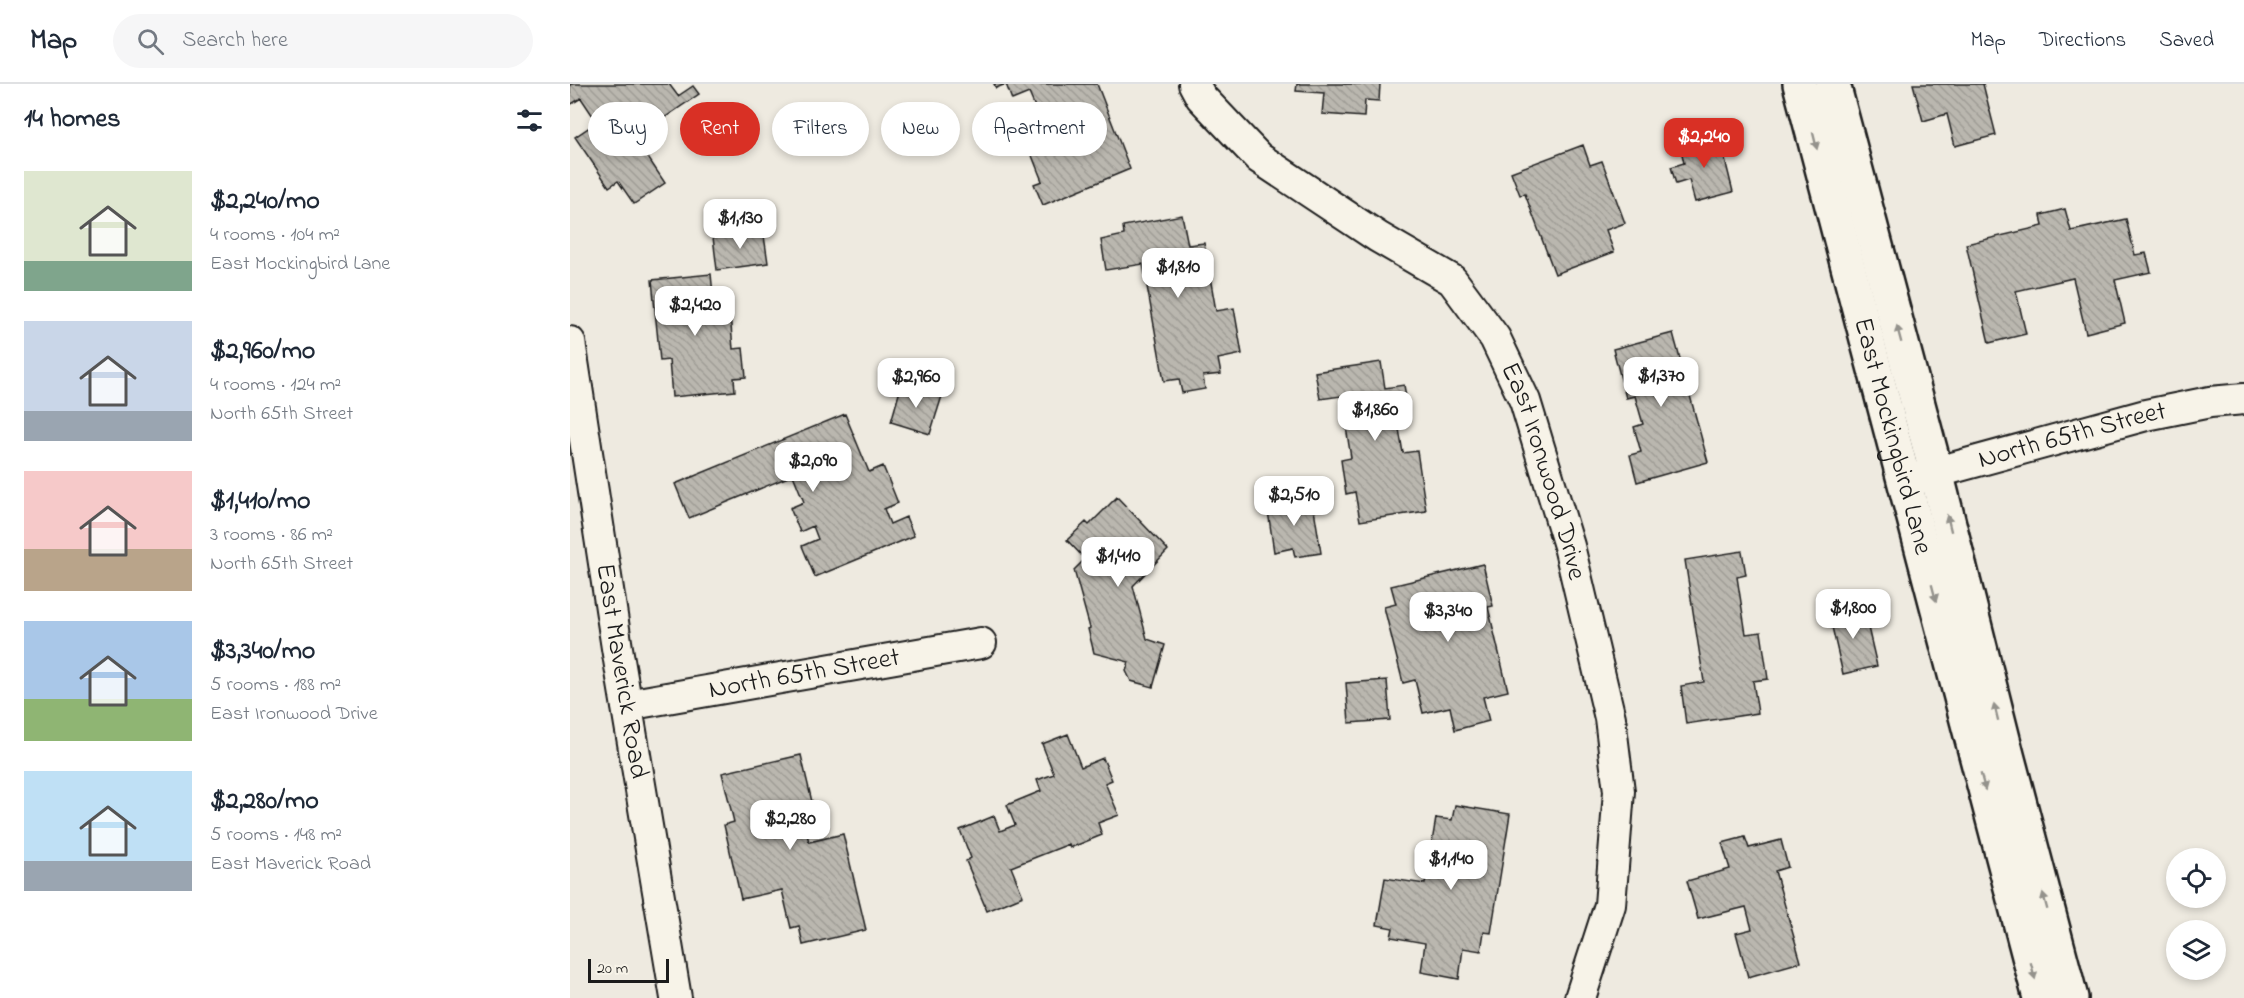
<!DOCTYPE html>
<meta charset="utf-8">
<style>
:root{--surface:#fff;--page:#f6f6f7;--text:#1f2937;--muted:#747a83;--line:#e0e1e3;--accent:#d93025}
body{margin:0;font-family:"Indie Flower",sans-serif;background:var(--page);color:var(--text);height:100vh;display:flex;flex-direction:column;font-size:22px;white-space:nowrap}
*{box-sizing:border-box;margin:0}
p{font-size:20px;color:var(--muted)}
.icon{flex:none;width:33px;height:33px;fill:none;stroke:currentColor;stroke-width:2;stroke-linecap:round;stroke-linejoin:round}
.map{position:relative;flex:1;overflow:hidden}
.side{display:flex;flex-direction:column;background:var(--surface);width:570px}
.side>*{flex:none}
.top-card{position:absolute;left:18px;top:18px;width:570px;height:54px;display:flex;gap:12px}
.controls{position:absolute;left:1596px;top:764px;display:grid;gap:12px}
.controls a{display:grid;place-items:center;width:60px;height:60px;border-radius:50%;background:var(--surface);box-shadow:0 3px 9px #0003;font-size:30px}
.scale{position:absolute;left:18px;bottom:15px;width:81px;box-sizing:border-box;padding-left:6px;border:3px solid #1c1c1c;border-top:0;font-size:16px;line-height:21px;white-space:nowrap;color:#1c1c1c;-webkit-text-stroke:4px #f7f3e8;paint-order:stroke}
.price{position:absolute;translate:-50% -51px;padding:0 14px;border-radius:12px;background:#fff;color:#222;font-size:20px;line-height:39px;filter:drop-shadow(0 2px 3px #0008)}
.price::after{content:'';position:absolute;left:50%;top:36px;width:18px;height:14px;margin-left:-9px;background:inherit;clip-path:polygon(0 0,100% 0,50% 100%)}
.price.selected{background:var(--accent);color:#fff}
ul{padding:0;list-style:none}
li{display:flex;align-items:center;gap:18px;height:150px;padding:0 24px}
li span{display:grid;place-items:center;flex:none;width:168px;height:120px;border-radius:0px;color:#555}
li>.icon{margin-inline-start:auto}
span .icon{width:72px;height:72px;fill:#fffc;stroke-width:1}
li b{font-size:26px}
h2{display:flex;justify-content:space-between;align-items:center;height:72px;padding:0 24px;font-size:26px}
.chip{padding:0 21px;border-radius:27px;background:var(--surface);box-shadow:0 3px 9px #0003;font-size:21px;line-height:54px}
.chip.selected{background:var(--accent);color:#fff}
header{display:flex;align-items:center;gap:36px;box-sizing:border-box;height:84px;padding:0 30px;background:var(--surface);border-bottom:2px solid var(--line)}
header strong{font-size:28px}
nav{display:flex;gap:33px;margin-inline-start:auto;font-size:21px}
.search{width:420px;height:54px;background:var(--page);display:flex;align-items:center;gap:15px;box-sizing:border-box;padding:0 21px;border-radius:33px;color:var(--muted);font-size:22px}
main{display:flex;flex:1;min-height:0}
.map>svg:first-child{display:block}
.building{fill:url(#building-back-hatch);stroke:#1c1c1c;stroke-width:1.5}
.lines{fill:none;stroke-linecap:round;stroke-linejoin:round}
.street-casing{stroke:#1c1c1c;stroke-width:34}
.secondary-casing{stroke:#1c1c1c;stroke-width:38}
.street{stroke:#f7f3e8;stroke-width:30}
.secondary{stroke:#f7f3e8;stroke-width:33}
.oneway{fill:#94928c}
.labels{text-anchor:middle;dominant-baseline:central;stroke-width:6;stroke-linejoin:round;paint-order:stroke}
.street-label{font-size:27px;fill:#1c1c1c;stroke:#f7f3e8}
</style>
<header>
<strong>Map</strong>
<div class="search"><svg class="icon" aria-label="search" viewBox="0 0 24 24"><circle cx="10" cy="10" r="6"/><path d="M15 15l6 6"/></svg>Search here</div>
<nav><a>Map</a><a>Directions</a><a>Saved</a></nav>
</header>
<main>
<section class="side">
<h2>14 homes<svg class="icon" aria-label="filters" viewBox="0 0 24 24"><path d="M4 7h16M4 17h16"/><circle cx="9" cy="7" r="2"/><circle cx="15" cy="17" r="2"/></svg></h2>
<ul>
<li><span style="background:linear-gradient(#dfe7d0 75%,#7fa58c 0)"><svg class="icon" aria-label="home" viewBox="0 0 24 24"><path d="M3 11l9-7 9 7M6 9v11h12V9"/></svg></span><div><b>$2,240/mo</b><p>4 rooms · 104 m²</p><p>East Mockingbird Lane</p></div></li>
<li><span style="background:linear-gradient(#c9d6e8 75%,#9aa5b1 0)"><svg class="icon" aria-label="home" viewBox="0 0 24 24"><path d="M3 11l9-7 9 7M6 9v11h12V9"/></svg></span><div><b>$2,960/mo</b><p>4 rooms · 124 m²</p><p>North 65th Street</p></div></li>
<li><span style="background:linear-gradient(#f6c9c9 65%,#b9a48a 0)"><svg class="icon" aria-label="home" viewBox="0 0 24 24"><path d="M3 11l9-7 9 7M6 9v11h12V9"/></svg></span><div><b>$1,410/mo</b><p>3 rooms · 86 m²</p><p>North 65th Street</p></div></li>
<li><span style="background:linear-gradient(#a9c7e8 65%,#8fb573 0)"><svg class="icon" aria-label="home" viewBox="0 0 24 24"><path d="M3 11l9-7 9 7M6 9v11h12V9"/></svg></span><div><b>$3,340/mo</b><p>5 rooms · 188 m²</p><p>East Ironwood Drive</p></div></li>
<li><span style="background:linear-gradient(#bfe0f5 75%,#9aa5b1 0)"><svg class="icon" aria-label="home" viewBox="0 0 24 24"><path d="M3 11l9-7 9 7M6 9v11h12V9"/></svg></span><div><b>$2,280/mo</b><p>5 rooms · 148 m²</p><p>East Maverick Road</p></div></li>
</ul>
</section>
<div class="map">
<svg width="1674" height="914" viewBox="0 0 1674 914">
<defs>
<pattern id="building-back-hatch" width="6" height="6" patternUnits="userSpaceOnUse" patternTransform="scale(1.5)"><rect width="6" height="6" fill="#bab7af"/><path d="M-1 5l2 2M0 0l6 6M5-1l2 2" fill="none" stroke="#9f9d96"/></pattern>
</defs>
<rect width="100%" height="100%" fill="#eeeae0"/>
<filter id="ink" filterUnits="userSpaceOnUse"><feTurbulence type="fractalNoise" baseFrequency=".0167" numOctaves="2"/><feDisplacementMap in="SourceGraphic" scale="12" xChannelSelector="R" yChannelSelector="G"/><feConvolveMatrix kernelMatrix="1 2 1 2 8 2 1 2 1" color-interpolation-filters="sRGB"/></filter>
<g filter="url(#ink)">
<path class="building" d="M0,0H99L108,12L123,2L129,10L65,54L95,99L64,120L48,97L39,103L5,53L27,38L11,14L0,21Z
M424,0H527L560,85L473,121L464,100L472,97L446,31L465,23L459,9L442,16L436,0L426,4Z
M727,0H810L809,17L795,16L794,33L752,30L754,9L726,7Z
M1343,0H1413L1426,51L1385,62L1377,30L1353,37Z
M1149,51L1163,108L1125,118L1119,96L1106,100L1101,83L1114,79L1110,61Z
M1013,61L1020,81L1032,77L1055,139L1036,146L1044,168L985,190L955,110L950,111L941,88Z
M1495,125L1501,147L1556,135L1565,171L1576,169L1581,188L1545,196L1555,239L1516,249L1503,194L1446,207L1456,250L1419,259L1396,160L1473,142L1471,131Z
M612,131L618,161L634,159L646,227L664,224L672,270L648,275L651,290L633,292L635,305L612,309L609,295L594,297L573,180L536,186L531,156L554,151L553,142Z
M193,145L198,179L147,186L143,153Z
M141,190L145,231L160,230L163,265L173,264L176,293L164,294L165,307L102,313L99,276L90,277L82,196Z
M1103,249L1138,378L1067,398L1060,371L1071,368L1064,343L1073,340L1065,312L1056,314L1043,265Z
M811,278L815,304L834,301L839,331L827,333L833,369L847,367L856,427L790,437L785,408L776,410L771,376L781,374L771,312L750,315L745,288Z
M332,299L372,312L360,350L321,338Z
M275,330L299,388L313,382L328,419L314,425L320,440L336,433L344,452L245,493L232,462L248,455L243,442L230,448L220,424L234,418L223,391L119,434L105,400Z
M547,413L598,466L563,502L577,555L595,561L583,603L561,597L556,587L559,578L524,569L518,545L520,544L504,486L515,475L497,456L516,438L519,441Z
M742,413L751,469L725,473L723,464L704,468L697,420Z
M1172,467L1176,491L1167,493L1176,550L1191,548L1198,595L1183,597L1188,629L1116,640L1111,602L1134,598L1115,476Z
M913,480L923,522L918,523L938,607L913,613L919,637L885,646L880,623L853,629L845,596L833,599L814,523L826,520L821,502Z
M1293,522L1307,582L1273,590L1259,530Z
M817,596L820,636L779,639L776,599Z
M498,650L511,683L533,674L542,696L535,699L549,731L528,739L532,751L500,764L499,760L441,783L453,812L417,827L396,777L401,774L390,746L424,732L430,747L445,741L437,721L471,707L467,696L484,690L472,660Z
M231,671L246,735L234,738L239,758L273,750L296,846L233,861L229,842L221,844L212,806L171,815L154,741L164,738L152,689Z
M885,721L940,730L921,849L914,848L911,867L893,864L889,895L851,888L855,859L821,853L823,844L807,841L815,794L855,800L866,734L882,736Z
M1175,753L1179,764L1211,756L1218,783L1205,787L1231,878L1178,893L1166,849L1182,845L1176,823L1128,835L1117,797L1160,785L1152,759Z"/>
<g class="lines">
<g class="street-casing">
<g id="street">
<path id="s1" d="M624,0L631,13L689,74L808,153L882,196L925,254L955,317L999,462L1040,634L1049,707L1040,821L1010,914"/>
<path id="s2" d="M0,258L47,564L106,914"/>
<path id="s3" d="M1342,395L1576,331L1640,318L1674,315"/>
<path id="s4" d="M57,621L411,559"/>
</g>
</g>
<g class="secondary-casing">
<g id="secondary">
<path id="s5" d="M1230,0L1470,914"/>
<path d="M1263,0L1366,388L1437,671L1501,914"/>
</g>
</g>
<use href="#street" class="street"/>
<use href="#secondary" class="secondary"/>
</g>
<defs><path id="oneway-solid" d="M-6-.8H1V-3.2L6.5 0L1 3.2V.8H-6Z" transform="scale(1.5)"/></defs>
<g class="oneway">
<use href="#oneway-solid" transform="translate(1245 57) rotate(76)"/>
<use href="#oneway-solid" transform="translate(1329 250) rotate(-105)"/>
<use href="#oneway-solid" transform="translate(1379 439) rotate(-104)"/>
<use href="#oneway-solid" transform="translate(1364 509) rotate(75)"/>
<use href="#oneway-solid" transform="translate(1426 628) rotate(-104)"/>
<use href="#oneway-solid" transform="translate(1413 698) rotate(75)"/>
<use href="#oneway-solid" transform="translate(1475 817) rotate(-105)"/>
<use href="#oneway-solid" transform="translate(1463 887) rotate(75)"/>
</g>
</g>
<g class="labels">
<g class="street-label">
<text stroke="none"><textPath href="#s3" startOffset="166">North 65th Street</textPath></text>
<text stroke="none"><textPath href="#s5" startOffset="364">East Mockingbird Lane</textPath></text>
<text stroke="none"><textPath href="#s1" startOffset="542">East Ironwood Drive</textPath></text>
<text stroke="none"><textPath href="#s2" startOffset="333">East Maverick Road</textPath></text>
<text stroke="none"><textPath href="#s4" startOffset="180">North 65th Street</textPath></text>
</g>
</g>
</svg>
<div class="controls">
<a><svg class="icon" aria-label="locate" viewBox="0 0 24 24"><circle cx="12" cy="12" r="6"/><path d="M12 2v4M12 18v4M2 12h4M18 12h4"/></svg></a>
<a><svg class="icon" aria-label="layers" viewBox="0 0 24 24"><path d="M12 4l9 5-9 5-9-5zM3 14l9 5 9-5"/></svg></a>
</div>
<div class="scale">20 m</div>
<b class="price selected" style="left:1134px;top:85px">$2,240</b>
<b class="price" style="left:170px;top:166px">$1,130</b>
<b class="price" style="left:608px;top:215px">$1,810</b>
<b class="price" style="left:125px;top:253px">$2,420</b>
<b class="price" style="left:1091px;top:324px">$1,370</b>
<b class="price" style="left:346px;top:325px">$2,960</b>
<b class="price" style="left:805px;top:358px">$1,860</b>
<b class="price" style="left:243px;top:409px">$2,090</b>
<b class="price" style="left:724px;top:443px">$2,510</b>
<b class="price" style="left:548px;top:504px">$1,410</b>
<b class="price" style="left:1283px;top:556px">$1,800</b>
<b class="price" style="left:878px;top:559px">$3,340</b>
<b class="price" style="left:220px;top:767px">$2,280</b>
<b class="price" style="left:881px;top:807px">$1,140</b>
<div class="top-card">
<a class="chip">Buy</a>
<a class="chip selected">Rent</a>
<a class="chip">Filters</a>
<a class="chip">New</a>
<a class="chip">Apartment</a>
</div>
</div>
</main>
